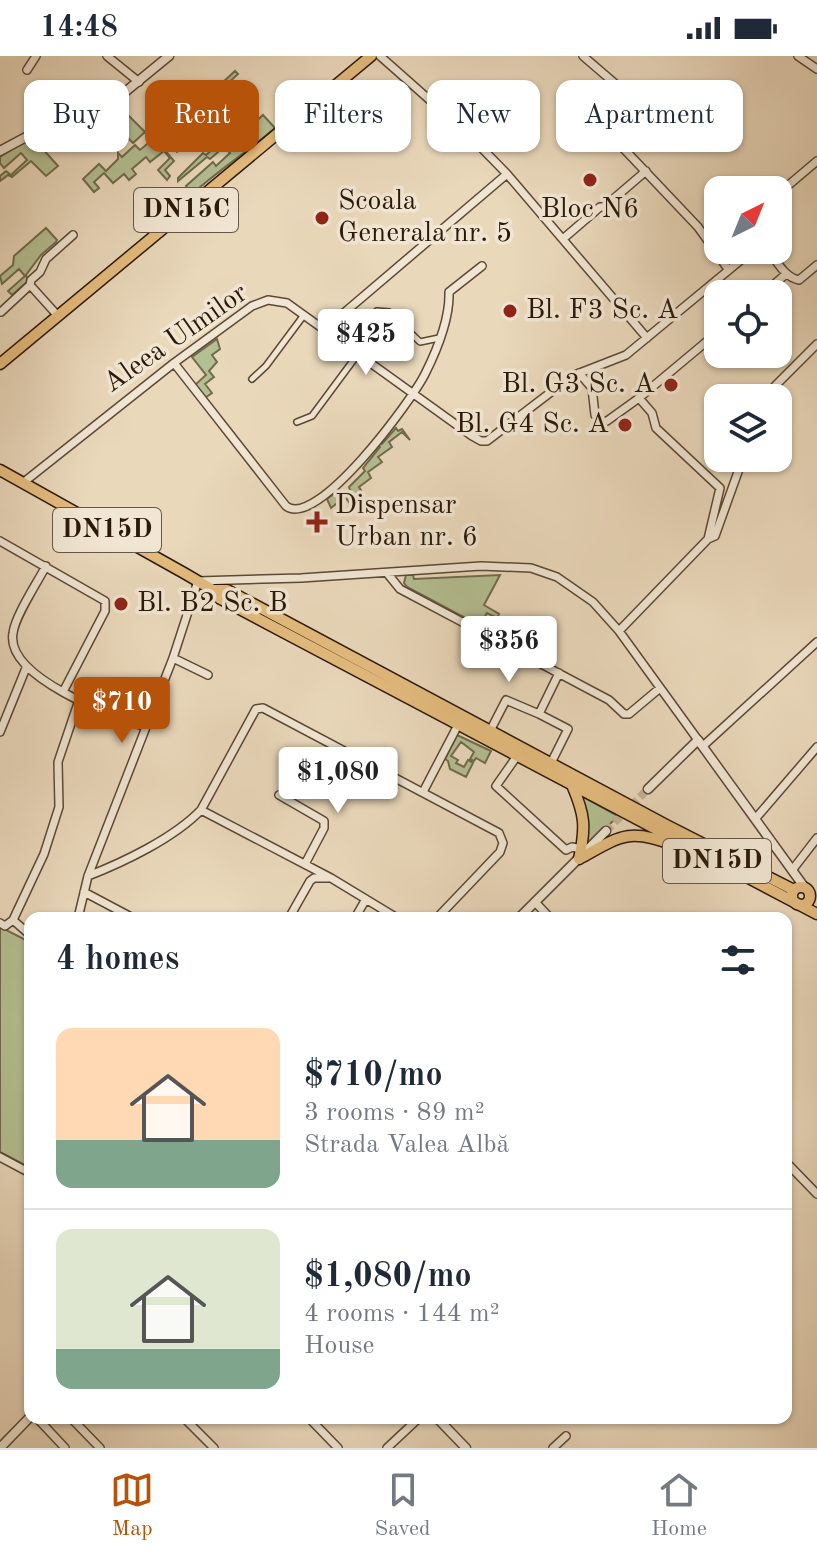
<!DOCTYPE html>
<meta charset="utf-8">
<style>
:root{--surface:#fff;--page:#f6f6f7;--text:#1f2937;--muted:#747a83;--line:#e0e1e3;--accent:#b45309}
body{margin:0;font-family:"Old Standard TT",serif;background:var(--page);color:var(--text);height:100vh;display:flex;flex-direction:column;font-size:30px;white-space:nowrap}
*{box-sizing:border-box;margin:0}
p{font-size:26px;color:var(--muted)}
.icon{flex:none;width:44px;height:44px;fill:none;stroke:currentColor;stroke-width:2;stroke-linecap:round;stroke-linejoin:round}
.map{position:relative;flex:1;overflow:hidden}
.drawer{position:absolute;left:24px;top:856px;width:768px;height:512px;display:flex;flex-direction:column;background:var(--surface);border-radius:16px;box-shadow:0 2px 6px #0004}
.drawer>*{flex:none}
.guide{position:absolute;left:24px;top:24px;width:770px;height:72px;display:flex;gap:16px}
.needle{width:52px;rotate:43deg}
.buttons{position:absolute;left:704px;top:120px;display:grid;gap:16px}
.buttons a{display:grid;place-items:center;width:88px;height:88px;border-radius:16px;background:var(--surface);box-shadow:0 2px 6px #0004;font-size:40px}
.price{position:absolute;translate:-50% -68px;padding:0 18px;border-radius:8px;background:#fff;color:#222;font-size:26px;line-height:52px;filter:drop-shadow(0 2px 4px #0008)}
.price::after{content:'';position:absolute;left:50%;top:48px;width:24px;height:18px;margin-left:-12px;background:inherit;clip-path:polygon(0 0,100% 0,50% 100%)}
.price.active{background:var(--accent);color:#fff}
ul{padding:0;list-style:none}
li{display:flex;align-items:center;gap:24px;height:200px;padding:0 32px}
li+li{border-top:2px solid var(--line)}
li span{display:grid;place-items:center;flex:none;width:224px;height:160px;border-radius:16px;color:#555}
li>.icon{margin-inline-start:auto}
span .icon{width:96px;height:96px;fill:#fffc;stroke-width:1}
li b{font-size:34px}
h2{display:flex;justify-content:space-between;align-items:center;height:96px;padding:0 32px;font-size:34px}
.tag{padding:0 28px;border-radius:16px;background:var(--surface);box-shadow:0 2px 6px #0004;font-size:28px;line-height:72px}
.tag.active{background:var(--accent);color:#fff}
.status{display:flex;justify-content:space-between;align-items:center;height:56px;padding:0 40px;background:var(--surface);direction:ltr}
.status svg{height:22px;fill:currentColor}
.menu{display:flex;justify-content:space-around;align-items:center;height:112px;border-top:2px solid var(--line);background:var(--surface);font-size:22px;color:var(--muted)}
.menu a{display:grid;justify-items:center;gap:4px}
.menu .active{color:var(--accent)}
.map>svg:first-child{display:block}
.green{fill:#b4bf92;stroke:#706c4d;stroke-width:2}
.lines{fill:none;stroke-linecap:round;stroke-linejoin:round}
.tertiary-tunnel{stroke:#c4b297;stroke-width:8;stroke-dasharray:8 4;stroke-linecap:butt}
.pedestrian-casing{stroke:#5b4935;stroke-width:8}
.minor-casing{stroke:#5b4935;stroke-width:10}
.tertiary-casing{stroke:#5b4935;stroke-width:11}
.primary-casing{stroke:#2b1908;stroke-width:13}
.pedestrian{stroke:#f1e6d3;stroke-width:5}
.minor{stroke:#f1e6d3;stroke-width:7}
.tertiary{stroke:#f1e6d3;stroke-width:8}
.primary{stroke:#e5bc7e;stroke-width:10}
.poi-dot{fill:#8f2418;stroke:#f1e6d3;stroke-width:3}
.labels{text-anchor:middle;dominant-baseline:central;stroke-width:7;stroke-linejoin:round;paint-order:stroke}
.shield{fill:#f1e6d3;stroke:#665645;stroke-width:2}
.shield-label{font-size:26px;font-weight:bold;fill:#2b1908}
.poi-label{font-size:28px;fill:#2b1908;stroke:#f1e6d3;text-anchor:start}
.street-label{font-size:28px;fill:#2b1908;stroke:#f1e6d3}
</style>
<div class="status"><b>14:48</b><svg viewBox="0 0 49 12"><path d="M0 12V9h3v3zM5 12V6h3v6zM10 12V3h3v9zM15 12V0h3v12zM26 1h20v11H26zM47 4h2v5h-2z"/></svg></div>
<div class="map">
<svg width="817" height="1392" viewBox="0 0 817 1392">
<rect width="100%" height="100%" fill="#ead8bb"/>
<filter id="stains"><feTurbulence type="fractalNoise" baseFrequency=".0025" numOctaves="4"/><feColorMatrix values="0 0 0 0 .2 0 0 0 0 .09 0 0 0 0 .02 0 0 0 .5 -.17"/></filter>
<radialGradient id="worn" r=".72"><stop offset=".6" stop-color="#630" stop-opacity="0"/><stop offset="1" stop-color="#630" stop-opacity=".3"/></radialGradient>
<path class="green" d="M235,15L238,18L196,57L202,62L244,25L246,27L230,42L244,55L242,57L252,69L263,59L275,72C247,96 219,114 192,138L186,130L213,106L216,110L230,97L224,91L210,103L207,101L178,125V122L203,97L206,99L231,77L225,71L217,75L239,54L233,48L177,96L174,93L185,85L181,78L186,74L188,79L202,65L193,54Z
M115,46L145,76L133,87L128,82L116,92L103,78L109,72L93,54L85,60L83,58Z
M151,78L174,105L165,114L170,120L167,124L158,114L170,102L164,95L150,106L146,101L132,113L136,118L129,124L124,118L113,127L104,117L94,126L99,132L94,136L83,123L99,108L106,115L118,103V97L122,101L135,89L140,94L153,83Z
M32,81L58,110L46,120L31,105L12,121L8,119L0,125V120L6,115L11,119L27,104L21,97L4,112L0,107V101Z
M46,172L57,184L56,186L41,199L26,219L28,225L12,239L8,235L25,220L19,213L2,228L0,220L13,209L14,200Z
M217,283L220,293L212,299L217,306L209,315L214,321L205,328L212,337L205,342L195,329L206,319L192,301Z
M396,372L398,375L402,373L410,384L402,376L389,386L392,391L378,401L382,406L368,416L371,422L359,431L362,436L349,446L345,441L331,452L327,443L339,434L343,439L350,434L349,431L365,415L363,412L380,391L378,387L382,388Z
M406,519H413L414,523L500,519L484,549L499,558L497,562L487,557L481,567L488,571V574L407,531L404,527Z
M457,679L491,695L485,707L476,702L474,705L470,703L474,696L461,686L451,700L458,704L456,707L464,711L468,704L473,707L466,721L450,713L448,705L445,703Z
M580,739L618,760L588,790H586Z
M0,871L30,886V1112L0,1096Z"/>
<g class="lines">
<path class="tertiary-tunnel" d="M606,775L648,733"/>
<g class="pedestrian-casing">
<path id="pedestrian" d="M377,255L389,256L420,286L439,282
M252,323L266,310L304,259
M297,366L312,360L358,298"/>
</g>
<g class="minor-casing">
<path id="minor" d="M107,0L139,26
M380,0L467,77L507,118L647,282
M583,0L626,37L604,60L606,74L698,171L728,213
M798,0L817,13
M27,14L36,0
M778,138L817,105
M564,182L600,151H604L646,115
M768,194C777,205 784,221 799,224L817,209
M30,229L31,224L40,216L46,203L73,179
M763,238L786,218
M1,256L30,229L58,260
M325,273L507,118
M174,307L286,450C317,474 412,344 425,318C437,294 450,262 449,236L482,210
M579,317L592,332L595,359L603,366L607,365L639,342L718,276
M639,342L652,357L656,372L720,432L708,483
M768,342L775,330L817,288
M24,426L174,307L252,250L268,244L287,247L472,380L481,385H487L572,320L626,299L753,194
M0,485L105,545V555L64,634
M46,510C37,527 15,560 13,577C5,622 113,660 146,671
M387,517L400,533L609,644L624,658H629L660,632
M619,575L708,483L715,480L743,402
M173,602L208,619
M539,658L568,673L551,707
M490,675L506,644L539,658L559,617
M0,676L26,612
M703,690L817,586
M517,700L496,730L566,794L572,791L581,793
M423,736L459,667
M279,739L324,765V772L305,808
M201,754L331,822L397,862
M756,762L817,691
M793,813L817,782
M88,820C124,806 174,782 201,754L256,653L263,652L499,777L503,787L500,796L437,862
M84,836L133,862
M535,846L550,862
M78,862L88,820L173,602L198,525L301,522L481,510L531,512L557,521L593,546L619,575L698,684
M289,862L310,825L314,822H328
M355,862L366,843
M13,864L44,798L59,751L58,706L79,644
M13,864L30,879
M0,867L5,870L13,864
M0,1101L30,1117
M786,1106L817,1138
M37,1362L65,1392
M71,1362L100,1392
M184,1362L214,1392
M309,1362L338,1392
M387,1392L419,1362
M553,1392L566,1380"/>
</g>
<g class="tertiary-casing">
<path id="tertiary" d="M0,95L67,59L125,36L169,0
M648,733L698,684L805,832
M519,862L606,775
M437,1362L466,1392
M0,1392L30,1361"/>
</g>
<g class="primary-casing">
<path id="primary" d="M0,308L371,0
M0,414L184,517L213,534L219,542L285,577L796,847
M213,534H227L668,770L794,834
M572,729C585,759 586,771 579,803
M579,803C619,781 628,771 673,789
M792 840a9 9 0 1 1 18 0a9 9 0 1 1-18 0Z
M798,848L817,858"/>
</g>
<use href="#pedestrian" class="pedestrian"/>
<use href="#minor" class="minor"/>
<use href="#tertiary" class="tertiary"/>
<use href="#primary" class="primary"/>
</g>
<g class="poi-dot">
<circle cx="590" cy="124" r="8"/>
<circle cx="322" cy="162" r="8"/>
<circle cx="510" cy="255" r="8"/>
<circle cx="671" cy="329" r="8"/>
<circle cx="625" cy="369" r="8"/>
<path d="M313 454h8v8h8v8h-8v8h-8v-8h-8v-8h8z"/>
<circle cx="121" cy="548" r="8"/>
</g>
<g class="labels">
<g class="shield">
<rect x="134" y="132" width="104" height="44" rx="6"/>
<rect x="53" y="452" width="108" height="44" rx="6"/>
<rect x="663" y="783" width="108" height="44" rx="6"/>
</g>
<g class="shield-label">
<text x="186" y="154">DN15C</text>
<text x="107" y="474">DN15D</text>
<text x="717" y="805">DN15D</text>
</g>
<g class="poi-label">
<text x="338" y="146">Scoala<tspan x="338" dy="32">Generala nr. 5</tspan></text>
<text x="590" y="154" text-anchor="middle">Bloc N6</text>
<text x="526" y="255">Bl. F3 Sc. A</text>
<text x="655" y="329" text-anchor="end">Bl. G3 Sc. A</text>
<text x="609" y="369" text-anchor="end">Bl. G4 Sc. A</text>
<text x="335" y="450">Dispensar<tspan x="335" dy="32">Urban nr. 6</tspan></text>
<text x="137" y="548">Bl. B2 Sc. B</text>
</g>
<g class="street-label">
<text transform="translate(176 283) rotate(-35)">Aleea Ulmilor</text>
</g>
</g>
<rect width="100%" height="100%" filter="url(#stains)"/>
<rect width="100%" height="100%" fill="url(#worn)"/>
</svg>
<div class="buttons">
<a><svg class="needle" viewBox="-14 -14 28 28"><path d="M0-13l5 13h-10z" fill="#e53935"/><path d="M0 13l5-13h-10z" fill="#747a83"/></svg></a>
<a><svg class="icon" aria-label="locate" viewBox="0 0 24 24"><circle cx="12" cy="12" r="6"/><path d="M12 2v4M12 18v4M2 12h4M18 12h4"/></svg></a>
<a><svg class="icon" aria-label="layers" viewBox="0 0 24 24"><path d="M12 4l9 5-9 5-9-5zM3 14l9 5 9-5"/></svg></a>
</div>
<b class="price" style="left:366px;top:321px">$425</b>
<b class="price" style="left:509px;top:628px">$356</b>
<b class="price active" style="left:122px;top:689px">$710</b>
<b class="price" style="left:338px;top:759px">$1,080</b>
<div class="guide">
<a class="tag">Buy</a>
<a class="tag active">Rent</a>
<a class="tag">Filters</a>
<a class="tag">New</a>
<a class="tag">Apartment</a>
</div>
<section class="drawer">
<h2>4 homes<svg class="icon" aria-label="filters" viewBox="0 0 24 24"><path d="M4 7h16M4 17h16"/><circle cx="9" cy="7" r="2"/><circle cx="15" cy="17" r="2"/></svg></h2>
<ul>
<li><span style="background:linear-gradient(#ffd9b3 70%,#7fa58c 0)"><svg class="icon" aria-label="home" viewBox="0 0 24 24"><path d="M3 11l9-7 9 7M6 9v11h12V9"/></svg></span><div><b>$710/mo</b><p>3 rooms · 89 m²</p><p>Strada Valea Albă</p></div></li>
<li><span style="background:linear-gradient(#dfe7d0 75%,#7fa58c 0)"><svg class="icon" aria-label="home" viewBox="0 0 24 24"><path d="M3 11l9-7 9 7M6 9v11h12V9"/></svg></span><div><b>$1,080/mo</b><p>4 rooms · 144 m²</p><p>House</p></div></li>
</ul>
</section>
</div>
<nav class="menu">
<a class="active"><svg class="icon" aria-label="map" viewBox="0 0 24 24"><path d="M3 6l6-2 6 2 6-2v14l-6 2-6-2-6 2zM9 4v14M15 6v14"/></svg>Map</a>
<a><svg class="icon" aria-label="saved" viewBox="0 0 24 24"><path d="M7 4h10v16l-5-4-5 4z"/></svg>Saved</a>
<a><svg class="icon" aria-label="home" viewBox="0 0 24 24"><path d="M3 11l9-7 9 7M6 9v11h12V9"/></svg>Home</a>
</nav>
